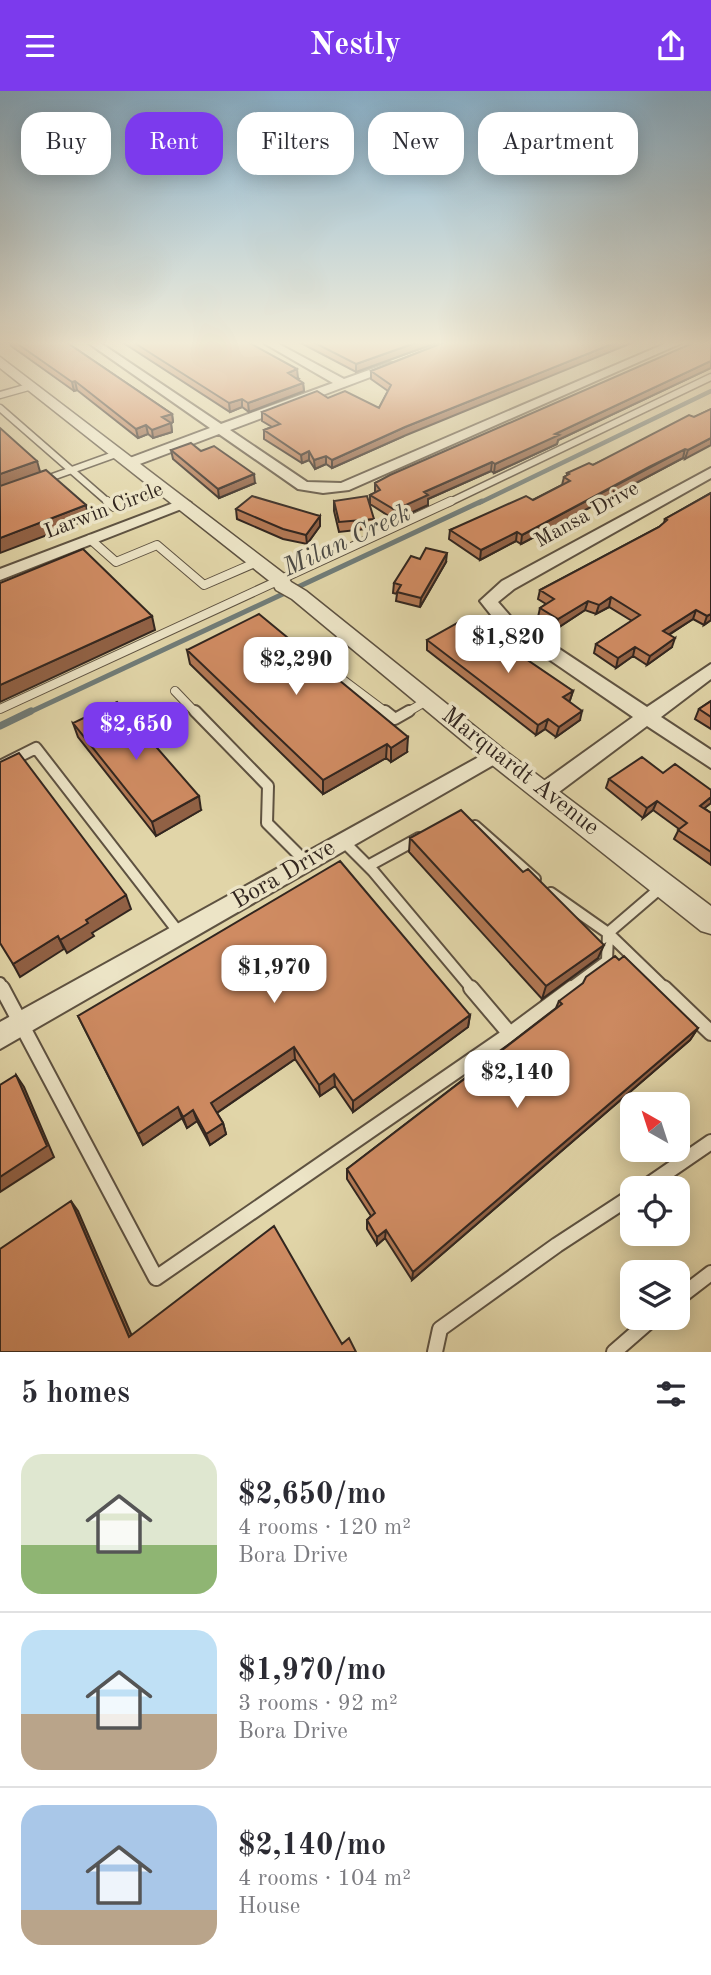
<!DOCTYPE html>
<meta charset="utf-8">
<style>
:root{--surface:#fff;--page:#f2f2f3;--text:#2b2b33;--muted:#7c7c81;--line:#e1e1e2;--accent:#7c3aed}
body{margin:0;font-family:"Old Standard TT",serif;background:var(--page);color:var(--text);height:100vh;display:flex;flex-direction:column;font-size:26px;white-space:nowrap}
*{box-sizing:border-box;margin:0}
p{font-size:23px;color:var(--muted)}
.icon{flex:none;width:38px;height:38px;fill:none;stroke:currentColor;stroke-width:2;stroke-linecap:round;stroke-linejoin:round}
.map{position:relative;height:1261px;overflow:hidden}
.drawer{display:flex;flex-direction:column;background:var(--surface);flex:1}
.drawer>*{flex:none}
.top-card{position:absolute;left:21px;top:21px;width:670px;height:63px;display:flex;gap:14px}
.needle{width:46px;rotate:321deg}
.tools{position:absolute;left:620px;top:1001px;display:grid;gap:14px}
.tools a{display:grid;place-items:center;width:70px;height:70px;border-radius:14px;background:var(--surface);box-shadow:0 4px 18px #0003;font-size:35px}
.price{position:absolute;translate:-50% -60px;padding:0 16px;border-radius:14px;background:#fff;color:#222;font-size:23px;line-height:46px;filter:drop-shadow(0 2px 4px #0008)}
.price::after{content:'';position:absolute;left:50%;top:42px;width:21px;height:16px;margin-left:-10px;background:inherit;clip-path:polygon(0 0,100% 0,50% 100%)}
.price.active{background:var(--accent);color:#fff}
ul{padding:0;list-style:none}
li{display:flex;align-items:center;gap:21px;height:175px;padding:0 21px}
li+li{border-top:2px solid var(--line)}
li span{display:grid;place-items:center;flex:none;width:196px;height:140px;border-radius:21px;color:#555}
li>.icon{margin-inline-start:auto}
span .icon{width:84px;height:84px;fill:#fffc;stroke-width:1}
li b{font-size:30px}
h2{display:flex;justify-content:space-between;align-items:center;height:84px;padding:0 21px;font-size:30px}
.chip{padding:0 24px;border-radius:21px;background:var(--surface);box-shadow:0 4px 18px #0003;font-size:24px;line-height:63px}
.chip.active{background:var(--accent);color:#fff}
header{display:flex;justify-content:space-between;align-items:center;height:91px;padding:0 21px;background:var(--accent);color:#fff;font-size:32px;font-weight:700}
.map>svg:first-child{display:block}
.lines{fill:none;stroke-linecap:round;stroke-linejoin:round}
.stream-far2{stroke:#707c78;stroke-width:4.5}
.stream-far1{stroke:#707c78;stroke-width:5}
.stream{stroke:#707c78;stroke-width:7}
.service-far3-casing{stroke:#5e5241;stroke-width:9}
.service-far2-casing{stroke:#5e5241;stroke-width:10}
.service-far1-casing{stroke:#5e5241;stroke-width:14}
.service-casing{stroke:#5e5241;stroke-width:18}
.minor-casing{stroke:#5e5241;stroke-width:4}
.tertiary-casing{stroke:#5e5241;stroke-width:3}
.service-far3{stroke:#ece4c6;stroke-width:6}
.service-far2{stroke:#ece4c6;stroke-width:8}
.service-far1{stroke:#ece4c6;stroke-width:10}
.service{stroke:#ece4c6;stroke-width:14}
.minor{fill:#ece4c6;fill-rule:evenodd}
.tertiary{fill:#ece4c6;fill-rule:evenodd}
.wall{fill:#b27854;stroke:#32261f;stroke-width:2}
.shaded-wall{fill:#916145;stroke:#32261f;stroke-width:2}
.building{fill:#cf8b62;stroke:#32261f;stroke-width:2}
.labels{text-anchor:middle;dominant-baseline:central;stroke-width:7;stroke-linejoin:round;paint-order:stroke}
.far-street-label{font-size:21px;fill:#32261f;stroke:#ece4c6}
.street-label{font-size:24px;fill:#32261f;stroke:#ece4c6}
.water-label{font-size:26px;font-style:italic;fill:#4c4a44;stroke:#ece4c6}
</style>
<header><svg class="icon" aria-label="menu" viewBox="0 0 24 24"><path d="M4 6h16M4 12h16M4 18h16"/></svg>Nestly<svg class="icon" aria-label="share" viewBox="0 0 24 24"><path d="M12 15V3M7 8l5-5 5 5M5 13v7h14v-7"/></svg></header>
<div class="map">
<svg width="711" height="1261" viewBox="0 0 711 1261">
<rect width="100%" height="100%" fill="#e1d5a8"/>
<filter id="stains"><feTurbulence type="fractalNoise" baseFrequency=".00286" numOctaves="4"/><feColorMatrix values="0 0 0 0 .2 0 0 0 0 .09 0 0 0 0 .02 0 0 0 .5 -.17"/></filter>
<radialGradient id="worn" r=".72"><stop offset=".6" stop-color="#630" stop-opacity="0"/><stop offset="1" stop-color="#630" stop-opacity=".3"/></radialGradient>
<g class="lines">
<path class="stream-far2" d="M479,412L711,300"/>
<path class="stream-far1" d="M28,622L482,410"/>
<path class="stream" d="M0,635L31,620"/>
<g class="service-far3-casing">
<path id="service-far3" d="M0,304L32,295
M0,317L109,412
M44,389L119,362
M448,412L711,286"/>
</g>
<g class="service-far2-casing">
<path id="service-far2" d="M107,410L114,416
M90,448L116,471L157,454L204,494L257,471
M348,544L311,565L387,622
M175,600L196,622
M0,618L451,410
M406,622L428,609"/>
</g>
<g class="service-far1-casing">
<path id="service-far1" d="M195,620L268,695L267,732L306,771
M385,620L395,628L409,620
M0,675L36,657L180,843
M475,735L535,788
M343,750L373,780L472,898
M368,775L419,747
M551,802L608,842L666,898
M0,892L3,898
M569,898L607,870L608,842L664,794"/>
</g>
<g class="service-casing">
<path id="service" d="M2,897L156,1187L510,943L471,897
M664,897L711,942
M510,943L572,897
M644,1097L711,1051
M677,1208L711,1182
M435,1261L440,1238L557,1154L632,1105
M614,1261L653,1227"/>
</g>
<g class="minor-casing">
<path id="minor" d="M87,251H99L221,333L333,292L262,251H275L344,288L389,272H397V276L230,339L307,391L341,392L669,251H684L349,399L323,402L298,398L219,343L137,374H127V368L210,337Z
M711,377V387L514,498L498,511L511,526L647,616L711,573V588L661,626L711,659V677L647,635L551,707L544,709L537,707L534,701L537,695L633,626L499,534L480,510L502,490Z
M184,408L191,412L189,415L0,489V478Z
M495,657L502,659L505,664L502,669L0,958V931Z"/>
</g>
<g class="tertiary-casing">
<path id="tertiary" d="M0,266L287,485L291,491L306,500L503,658L711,815V843L701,840L487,670L292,508L276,499L272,492L0,277Z"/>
</g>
<use href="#service-far3" class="service-far3"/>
<use href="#service-far2" class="service-far2"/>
<use href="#service-far1" class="service-far1"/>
<use href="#service" class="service"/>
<use href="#minor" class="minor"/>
<use href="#tertiary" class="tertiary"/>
</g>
<path class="wall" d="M10,251H66L172,323L173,331L171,332L172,341L153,347L148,343L138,347L77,299L74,300L11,255Z
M122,251H248L298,287H296L303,292L304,300L249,321L242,316L230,321Z
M299,251H439L356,281Z
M445,251L404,345L332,377L326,373L315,378L309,369L302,372L264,348V339L272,336L262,330V321L328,307L379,317L388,300L371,288V280Z
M711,251V277L558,349L557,353L494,382L491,380L428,408V414L395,429L370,413V404L375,402V392Z
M711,318L685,368L683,367L521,453L516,450L480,469L449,448L450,439L533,409L562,394L564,386L567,384V382L593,374Z
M171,359L201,360L255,392L219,407L173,368Z
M711,402V529L704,534L693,528L669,544L672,556L647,574L633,565L616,577L594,562L596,553L632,530L609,516L596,523L585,519L556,538L538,526L540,517L546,513L538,508L540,499L659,436L664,432L665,428Z
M334,410L374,428V437L339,441L334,420Z
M236,418L320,425V435L307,453L283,448L237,428Z
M420,468L446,471L420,516L396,510L397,503L393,502L394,492Z
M427,549L495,554L573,600L570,609L569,610L580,629L556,646L545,638L536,644L427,559Z
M187,559L407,661L391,671L386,667L323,703L190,573Z
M711,610V638L695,628L699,618Z
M73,632L201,719L156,745L78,646Z
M663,682L711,699V712L704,717L711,722V774L674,748L679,738L653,719L643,727L606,697L609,688Z
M410,747L598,867L542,908L409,761Z
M559,910L698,937L690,949L412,1189L385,1147L377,1154L367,1138V1129L371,1125L347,1088V1078L556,917Z
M470,924L468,936L353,1021L335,995L320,1005L295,968L217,1022L223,1032L226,1043L210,1054L197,1030L187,1037L182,1027L143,1054L78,925Z"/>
<path class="shaded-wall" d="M418,251H439L356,281V273Z
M617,251H634L404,345L332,377V369L405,336Z
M711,270V277L558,349L557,353L494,382L495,373L555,343Z
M297,278L298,287L288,290V282Z
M75,290L77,299L74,300L72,291Z
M303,292L304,300L249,321L248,312Z
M242,308V316L230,321L229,312Z
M172,323L173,331L171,332L172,341L153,347L152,339L162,326Z
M146,334L148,343L138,347L136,338Z
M711,347V354L685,368L688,359Z
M685,358L683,367L521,453L522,444Z
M309,360V369L302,372L301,364Z
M326,365V373L315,378L314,369Z
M37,370L41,384L0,398V383Z
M492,371L491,380L428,408V414L395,429V419L424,401Z
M254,383L255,392L219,407L218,398Z
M86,414L89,428L0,462V447Z
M320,425V435L307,453L306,444Z
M517,441L516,450L480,469L481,459Z
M447,462L446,471L420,516L421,507Z
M611,506L609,516L596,523L599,514Z
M588,510L585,519L556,538L558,528Z
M696,519L693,528L660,549L663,540Z
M711,523V529L704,534L707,525Z
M152,525L155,539L0,611V594Z
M675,547L672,556L647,574L650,565Z
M635,556L633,565L616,577L618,567Z
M573,600L570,609L560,616L563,606Z
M582,620L580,629L556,646L559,636Z
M548,628L545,638L536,644L538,634Z
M408,646L407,661L391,671V657Z
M387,653L386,667L323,703V689Z
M199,705L201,719L156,745L152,731Z
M711,706V712L696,724L700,715Z
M657,710L653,719L643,727L647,717Z
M126,804L131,818L92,842L94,845L67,862L60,849L86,829Z
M58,845L64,858L20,886L13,873Z
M604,854L598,867L542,908L546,895Z
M470,924L468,936L353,1021V1010Z
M698,937L690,949L412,1189L413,1181Z
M294,956L295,968L215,1023L211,1012Z
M334,983L335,995L320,1005L319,994Z
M16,984L24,996L54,1066L0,1101V1086Z
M178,1016L182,1027L143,1054L138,1043Z
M193,1019L197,1030L187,1037L183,1026Z
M223,1032L226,1043L210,1054L206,1043Z
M71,1110L78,1120L135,1252L129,1246Z
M386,1139L385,1147L377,1154V1146Z"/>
<path class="building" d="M15,251H66L172,323L162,326L171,332L152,339L146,334L136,338L75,290L72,291Z
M133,251H248L297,278L288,282L303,292L248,312L242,308L229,312Z
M313,251H418L356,273Z
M445,251H617L405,336L332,369L326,365L314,369L309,360L301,364L264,339L280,333L262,321L317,300L328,307L345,300L379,317L391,294L371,280Z
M695,251H711V270L555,343L559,344L495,373L492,371L424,401L428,404L395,419L370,404L380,399L375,392L390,384Z
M711,318V347L688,359L685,358L649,376L522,444L517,441L481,459L450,439L526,405L533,409L570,390L564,386L569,383L567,382L589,372L593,374L689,324L694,326Z
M0,337L37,370L0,383Z
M191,352L201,360L214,355L254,383L218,398L171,359Z
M46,379L86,414L0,447V395Z
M711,402V523L707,525L696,519L663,540L675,547L650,565L635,556L618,567L596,553L640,524L611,506L599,514L588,510L558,528L540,517L554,508L540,499L659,436L667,429L665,428Z
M252,405L320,425L306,444L283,438L236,418Z
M367,405L374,428L339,431L334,410Z
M426,457L447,462L421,507L397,501L401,494L394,492L411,465L420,468Z
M83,458L152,525L0,594V492Z
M259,523L408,646L391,657L387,653L323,689L187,559Z
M461,530L495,554L501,551L573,600L563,606L582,620L559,636L548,628L538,634L427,549Z
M711,610V626L699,618Z
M117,611L199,705L152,731L73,632Z
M19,662L126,804L86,829L88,832L60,849L58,845L13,873L0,852V671Z
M642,666L663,682L675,673L711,699V706L700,715L711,722V761L678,739L687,732L657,710L647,717L609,688Z
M461,719L523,781L528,778L604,854L546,895L410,747Z
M340,770L470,924L353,1010L334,983L319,994L294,956L211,1012L223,1032L206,1043L193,1019L183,1026L178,1016L138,1043L78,925Z
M615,865L619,869L624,865L698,937L413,1181L386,1139L377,1146L367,1129L375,1122L347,1078L562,913L559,910L583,892L586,886Z
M16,984L47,1055L0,1086V994Z
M71,1110L129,1246L274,1135L342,1253L349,1247L356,1261H0V1158Z"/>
<linearGradient id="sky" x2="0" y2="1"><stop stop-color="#88b5d3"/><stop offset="0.59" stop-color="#f2ecd8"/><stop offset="1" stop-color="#f2ecd8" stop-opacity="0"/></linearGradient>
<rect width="711" height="427" fill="url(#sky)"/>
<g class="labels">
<g class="far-street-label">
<text transform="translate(104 420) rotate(-21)">Larwin Circle</text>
<text transform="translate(587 424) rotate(-29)">Mansa Drive</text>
</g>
<g class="street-label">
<text transform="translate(520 681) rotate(38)">Marquardt Avenue</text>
<text transform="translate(284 784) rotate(-30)">Bora Drive</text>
</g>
<g class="water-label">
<text transform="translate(347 450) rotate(-25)">Milan Creek</text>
</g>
</g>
<rect width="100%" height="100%" filter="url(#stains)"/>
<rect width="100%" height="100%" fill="url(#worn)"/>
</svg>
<div class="tools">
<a><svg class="needle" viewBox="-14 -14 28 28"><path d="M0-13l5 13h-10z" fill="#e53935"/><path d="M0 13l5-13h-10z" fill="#7c7c81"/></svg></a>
<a><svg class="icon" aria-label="locate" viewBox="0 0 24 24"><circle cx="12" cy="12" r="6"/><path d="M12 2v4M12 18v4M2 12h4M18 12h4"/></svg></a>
<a><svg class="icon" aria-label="layers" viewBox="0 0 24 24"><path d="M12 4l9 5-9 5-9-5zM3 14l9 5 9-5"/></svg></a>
</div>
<b class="price" style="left:508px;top:584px">$1,820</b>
<b class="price" style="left:296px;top:606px">$2,290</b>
<b class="price active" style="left:136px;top:671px">$2,650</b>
<b class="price" style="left:274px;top:914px">$1,970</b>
<b class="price" style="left:517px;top:1019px">$2,140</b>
<div class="top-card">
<a class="chip">Buy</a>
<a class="chip active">Rent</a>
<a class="chip">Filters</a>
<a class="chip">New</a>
<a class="chip">Apartment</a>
</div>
</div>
<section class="drawer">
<h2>5 homes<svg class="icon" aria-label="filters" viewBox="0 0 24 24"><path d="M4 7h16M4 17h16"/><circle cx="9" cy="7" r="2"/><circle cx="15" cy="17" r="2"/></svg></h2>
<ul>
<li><span style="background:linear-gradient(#dfe7d0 65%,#8fb573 0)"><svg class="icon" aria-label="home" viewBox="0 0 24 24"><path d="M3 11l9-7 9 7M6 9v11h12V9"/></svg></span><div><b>$2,650/mo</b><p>4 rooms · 120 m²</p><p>Bora Drive</p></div></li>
<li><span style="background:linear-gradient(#bfe0f5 60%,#b9a48a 0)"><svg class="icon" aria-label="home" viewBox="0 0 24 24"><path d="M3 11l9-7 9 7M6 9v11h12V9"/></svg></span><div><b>$1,970/mo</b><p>3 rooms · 92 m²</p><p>Bora Drive</p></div></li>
<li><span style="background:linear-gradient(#a9c7e8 75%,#b9a48a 0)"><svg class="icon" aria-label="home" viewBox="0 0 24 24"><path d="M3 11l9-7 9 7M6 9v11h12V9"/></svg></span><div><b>$2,140/mo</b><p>4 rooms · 104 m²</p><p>House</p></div></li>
</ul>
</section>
